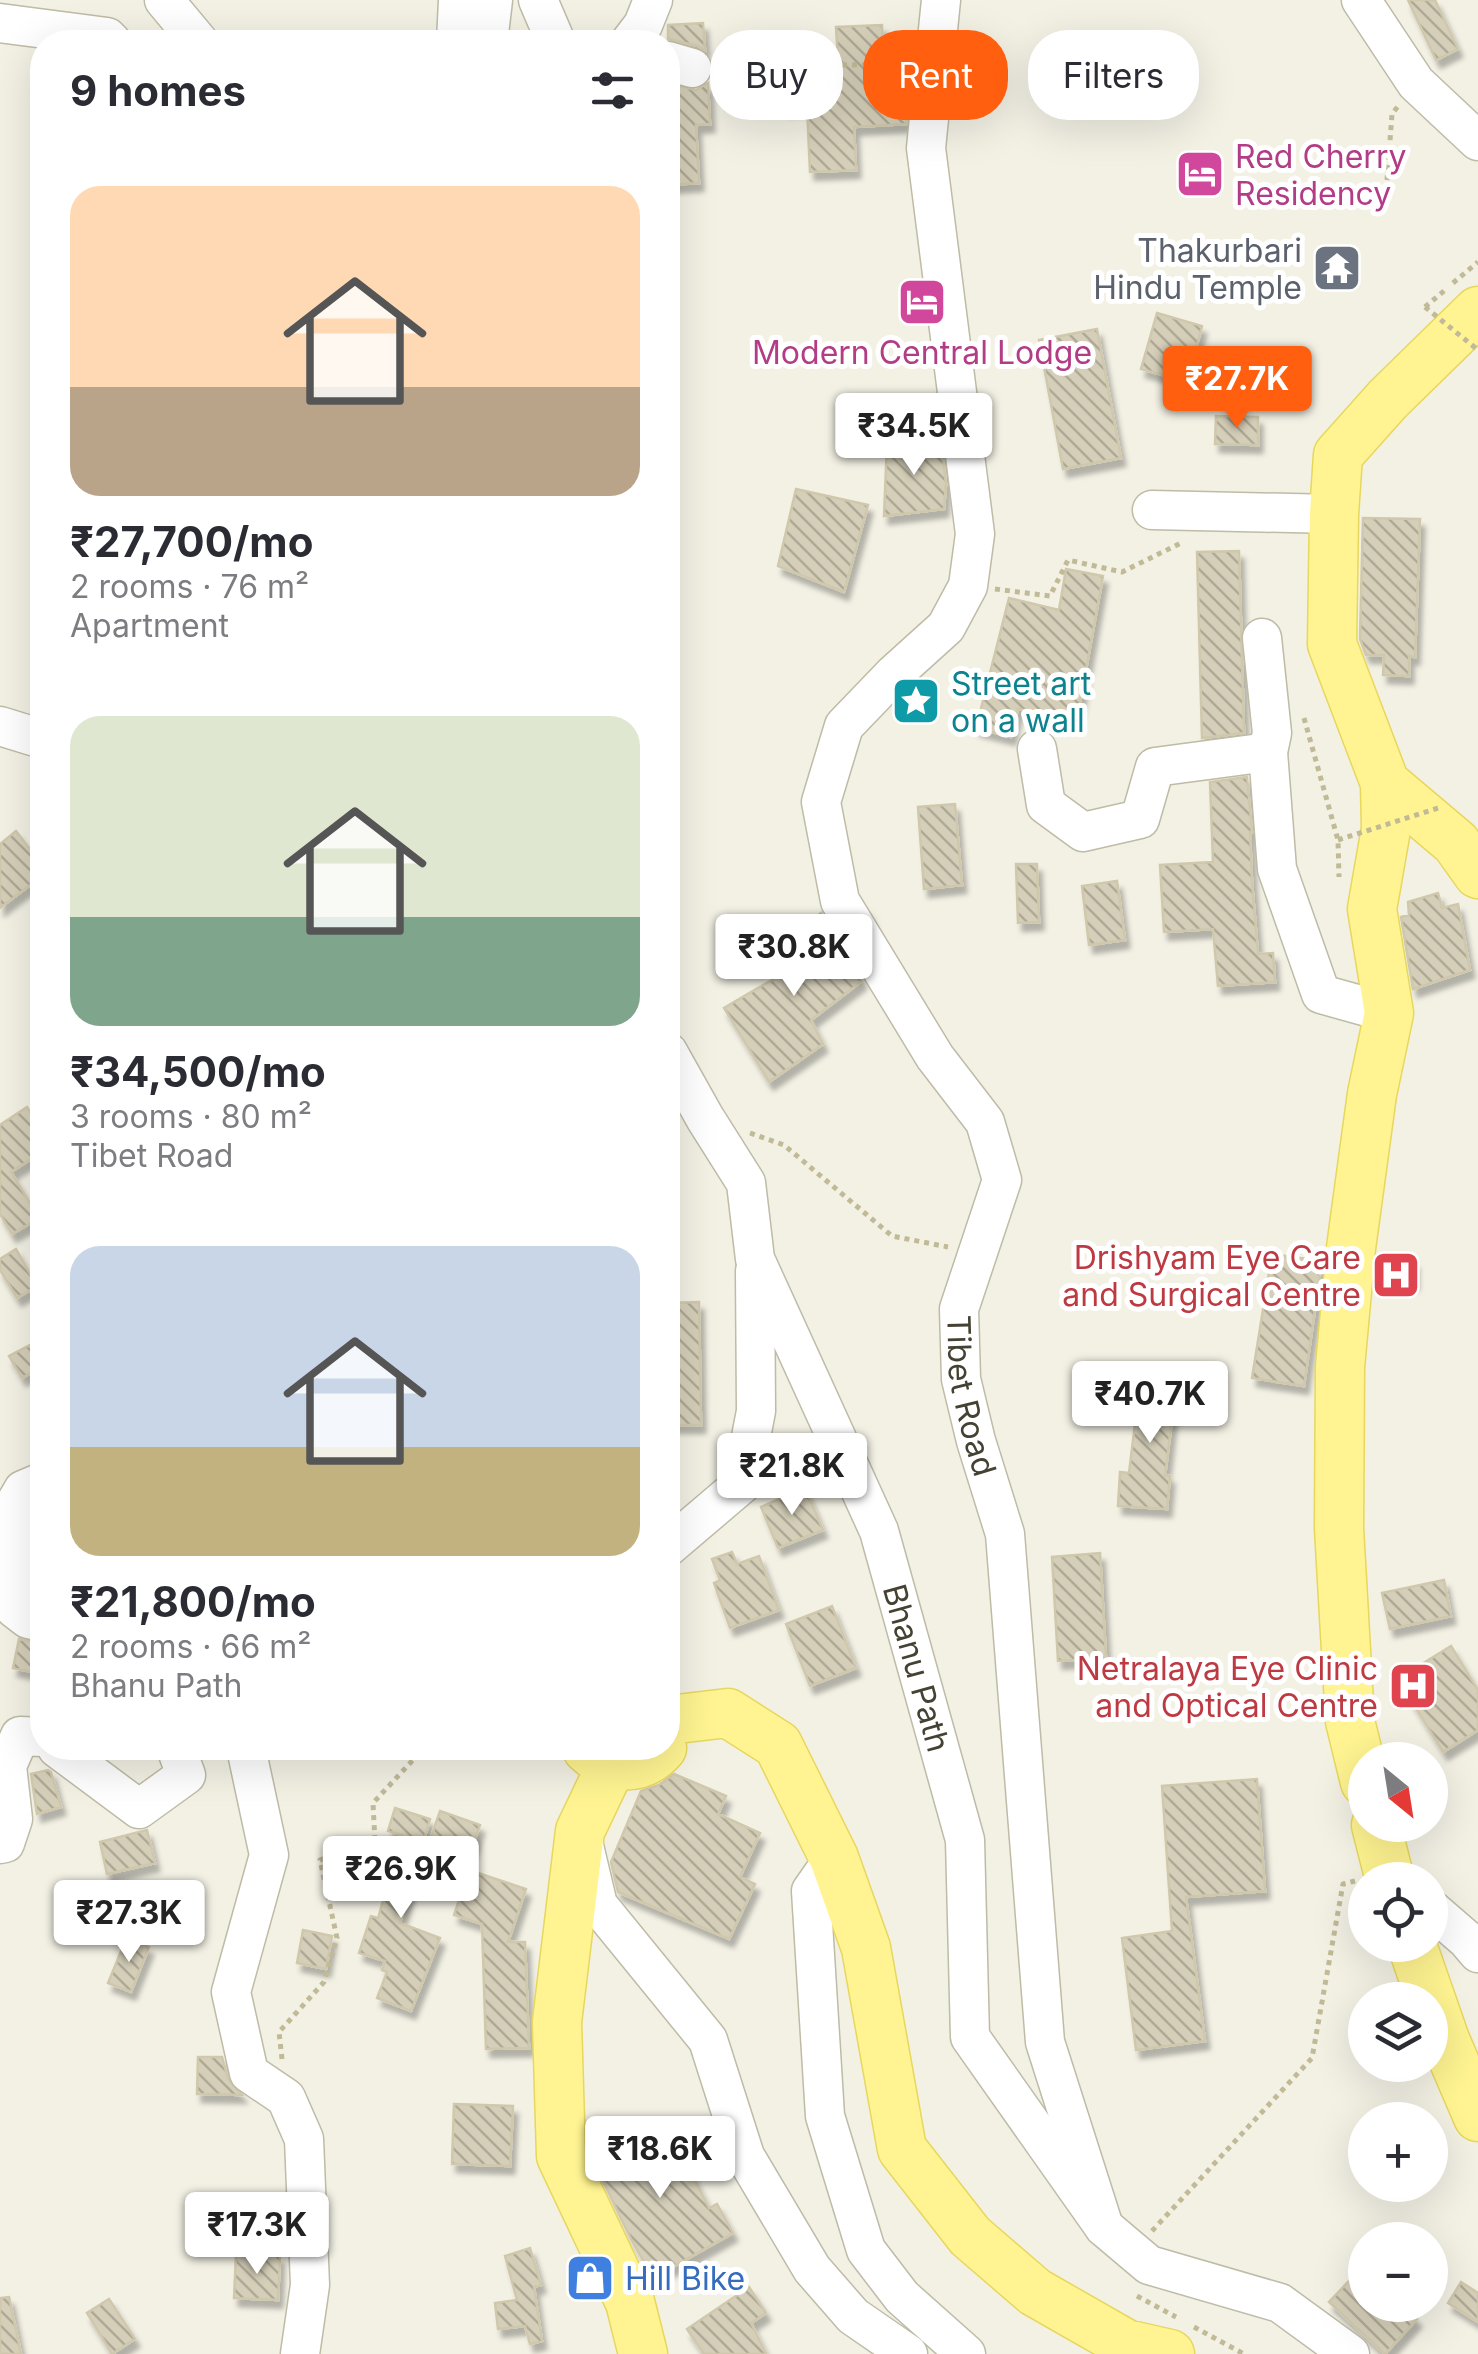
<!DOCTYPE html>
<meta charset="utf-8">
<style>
:root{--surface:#fff;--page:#f7f7f7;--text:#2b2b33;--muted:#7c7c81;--accent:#ff5f0f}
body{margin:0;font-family:Inter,sans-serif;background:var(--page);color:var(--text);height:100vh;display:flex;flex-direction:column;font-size:38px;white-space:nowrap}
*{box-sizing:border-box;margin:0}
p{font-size:32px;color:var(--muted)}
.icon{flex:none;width:55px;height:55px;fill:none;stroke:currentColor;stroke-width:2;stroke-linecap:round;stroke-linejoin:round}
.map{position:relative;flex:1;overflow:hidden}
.details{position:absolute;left:30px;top:30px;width:650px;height:1730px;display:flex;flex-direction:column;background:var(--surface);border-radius:40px;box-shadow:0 10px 40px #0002}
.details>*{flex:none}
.top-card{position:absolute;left:710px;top:30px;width:618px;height:90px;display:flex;gap:20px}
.needle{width:65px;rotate:150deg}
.controls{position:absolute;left:1348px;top:1742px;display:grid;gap:20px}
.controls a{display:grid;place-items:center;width:100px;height:100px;border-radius:50%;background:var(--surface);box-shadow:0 10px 40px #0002;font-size:50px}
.price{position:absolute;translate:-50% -85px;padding:0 22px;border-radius:10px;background:#fff;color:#222;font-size:32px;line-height:65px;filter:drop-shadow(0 2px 5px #0008)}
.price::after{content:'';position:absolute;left:50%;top:60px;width:30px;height:22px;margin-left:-15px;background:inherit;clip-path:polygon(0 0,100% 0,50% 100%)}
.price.selected{background:var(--accent);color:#fff}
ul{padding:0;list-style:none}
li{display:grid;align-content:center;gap:20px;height:530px;padding:0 40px}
li span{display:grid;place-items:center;height:310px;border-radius:30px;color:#555}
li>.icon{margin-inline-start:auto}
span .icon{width:180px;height:180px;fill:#fffc;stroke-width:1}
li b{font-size:42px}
h2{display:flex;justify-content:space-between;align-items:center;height:120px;padding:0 40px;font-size:42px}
.tag{padding:0 35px;border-radius:40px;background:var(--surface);box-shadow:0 10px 40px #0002;font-size:35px;line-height:90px}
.tag.selected{background:var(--accent);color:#fff}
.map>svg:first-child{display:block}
.building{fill:url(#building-back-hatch);stroke:#d0c8ac;stroke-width:2.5;filter:url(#shadow)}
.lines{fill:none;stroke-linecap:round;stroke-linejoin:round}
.minor-casing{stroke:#bebba7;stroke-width:41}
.major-casing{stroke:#e7d75e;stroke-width:51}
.path{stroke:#c1ba97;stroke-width:5;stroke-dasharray:5 5;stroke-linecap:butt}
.minor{stroke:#fff;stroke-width:38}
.major{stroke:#fff491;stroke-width:48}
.path-bridge{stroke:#c1ba97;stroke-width:5;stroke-dasharray:5 5;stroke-linecap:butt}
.labels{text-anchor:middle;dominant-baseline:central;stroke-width:10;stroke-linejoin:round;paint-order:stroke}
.hotel-label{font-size:32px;fill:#b23c85;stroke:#fff;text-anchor:start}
.worship-label{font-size:32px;fill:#5b616d;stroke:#fff;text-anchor:end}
.culture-label{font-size:32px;fill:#0d838f;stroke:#fff;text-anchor:start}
.health-label{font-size:32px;fill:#be3a42;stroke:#fff;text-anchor:end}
.street-label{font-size:32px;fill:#454234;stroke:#fff}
.shop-label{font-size:32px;fill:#366cbe;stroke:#fff;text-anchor:start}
</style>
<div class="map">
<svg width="1478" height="2354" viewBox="0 0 1478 2354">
<defs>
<pattern id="building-back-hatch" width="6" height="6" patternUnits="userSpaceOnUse" patternTransform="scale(2.5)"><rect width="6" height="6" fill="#d5cfb9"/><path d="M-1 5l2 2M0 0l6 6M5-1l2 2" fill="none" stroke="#afaa97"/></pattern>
<filter id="shadow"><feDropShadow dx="4.5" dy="8" stdDeviation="2.5" flood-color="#0004"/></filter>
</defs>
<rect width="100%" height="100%" fill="#f3f1e4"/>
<path class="building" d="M1408,0H1435L1458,49L1436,60Z
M703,23L705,50L698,46L668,39V25Z
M882,25L884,79L909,77L906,124L854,127L856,170L810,172L807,107L784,108L782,62L838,59L836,27Z
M708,83L710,124L696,125L699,183L668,185V84L696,90Z
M1157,313L1202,326L1187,382L1141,369Z
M1097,329L1121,458L1063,469L1039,340Z
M1216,416L1258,417V445L1215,444Z
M941,441L946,484L944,509L884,516L887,443Z
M796,489L868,505L844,592L778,566Z
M1363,518L1420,519L1415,657L1409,656V676L1383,675L1384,655H1366L1360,639Z
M1239,551L1244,733L1202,738L1197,552Z
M1066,569L1103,576L1077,719L1018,709L1011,737L976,728L1009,598L1059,610Z
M1247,777L1252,832H1250L1252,882L1258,954L1273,953L1275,982L1218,986L1213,929L1164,932L1160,865L1213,862L1210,782Z
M955,804L962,885L924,889L918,807Z
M16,831L42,865V876L0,908V844Z
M1016,864H1037L1039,922L1018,923Z
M1117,881L1125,940L1089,945L1082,886Z
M1438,893L1442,908L1458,904L1470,970L1413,989L1401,917L1409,915L1408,902Z
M821,913L862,981L811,1020L823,1044L769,1082L724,1008L787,971L775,952Z
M27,1107L42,1132V1142L31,1149L36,1156L11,1172L39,1218L12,1234L0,1214V1125Z
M16,1249L37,1286L17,1298L0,1270V1259Z
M1272,1254L1322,1261L1304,1386L1252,1378Z
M1379,1261H1414V1282L1379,1283Z
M699,1302L701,1425H668V1303Z
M42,1343V1366L22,1378L9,1356L30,1345L32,1349Z
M1141,1375L1177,1379L1165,1476H1170L1167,1509L1118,1506L1120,1472L1129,1473Z
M805,1488L823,1530L778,1548L761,1507Z
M732,1552L737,1564L759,1556L779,1610L730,1628L714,1583L720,1580L712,1559Z
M1100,1553L1106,1658L1058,1661L1052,1557Z
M1444,1580L1451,1616L1390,1629L1382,1593Z
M832,1606L856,1668L810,1686L786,1624Z
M19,1639L42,1644V1674L13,1668Z
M1451,1646L1478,1690V1730L1443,1752L1398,1679Z
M48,1770L51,1772L61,1807L37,1814L31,1774Z
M674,1774L726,1796L718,1814L760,1833L740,1877L755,1884L729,1939L618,1892L611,1862L641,1791L659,1785Z
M1257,1779L1265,1891L1186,1897L1205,2041L1136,2050L1122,1938L1172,1931L1162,1786Z
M395,1808L430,1819L400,1923L440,1938L411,2011L377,1998L387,1972L382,1970L385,1961L359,1953L371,1916L378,1918L402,1835L388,1831Z
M440,1811L480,1825L471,1851L431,1837Z
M147,1830L155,1863L107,1874L100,1842Z
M469,1870L526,1889L508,1942H525L529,2048L486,2049L482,1924L454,1915Z
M303,1930L332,1936L326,1969L297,1963Z
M126,1939L149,1947L131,1992L108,1983Z
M198,2057H222L228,2079L242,2095L197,2094Z
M454,2104L513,2106L510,2166L452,2164Z
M666,2123L709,2208L717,2204L733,2233L653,2278L630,2237L593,2160Z
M530,2248L541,2285L534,2287L542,2341L530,2344L525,2326L498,2329L495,2303L517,2300L505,2256Z
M236,2254L280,2256L278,2300L234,2298Z
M1365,2264V2305H1402L1417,2319L1385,2354L1329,2302Z
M1461,2282L1478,2293V2322L1448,2303Z
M749,2287L766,2313L751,2323L766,2354H704L687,2329Z
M9,2297L21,2354H0V2298Z
M109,2299L135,2339L112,2354L87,2313Z"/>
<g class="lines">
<g class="minor-casing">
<g id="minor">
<path d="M164,0L199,42"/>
<path d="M538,0L556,42"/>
<path id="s1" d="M941,0L926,148L975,534L968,586L946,627L894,674L844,726L821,802L840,901L935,1057L985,1122L1002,1180L959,1309L961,1379L976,1441L1005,1534L1045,2042L1104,2227"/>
<path d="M1361,0L1416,83L1478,141"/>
<path d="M0,23L107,37L112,42"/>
<path d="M456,42L458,0"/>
<path d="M488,42L493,0"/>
<path d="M630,42L643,25L653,0"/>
<path d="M668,61L692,68"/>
<path d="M1152,510L1334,514"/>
<path d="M1262,638L1272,733L1268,752L1277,869L1321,994L1389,1013"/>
<path d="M0,726L42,739"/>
<path d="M1037,749L1046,805L1083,832L1140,819L1155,767L1268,752"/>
<path id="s2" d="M668,1052L705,1118L746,1183L755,1259L879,1531L965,1840L970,2037L1104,2227L1149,2265L1280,2303L1350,2354"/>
<path d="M42,1482L23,1490L16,1502L15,1609L28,1619L42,1622"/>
<path d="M668,1547L742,1484L756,1411L755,1271"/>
<path d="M57,1748L139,1809L186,1775L176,1748"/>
<path d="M246,1748L269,1855L231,1992L249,2073L286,2098L304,2139L310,2285L300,2354"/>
<path d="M0,1844L5,1843L13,1819L7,1766L20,1736L42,1737"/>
<path d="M584,1846L598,1905L708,2040L745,2156L812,2269L853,2316L908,2354"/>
<path d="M834,1858L811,1891L825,2116L866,2250L902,2297L966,2354"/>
<path d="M1430,1908L1467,1940L1478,1953"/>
</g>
</g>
<g class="major-casing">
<path id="major" d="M1385,783L1456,843L1478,874
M677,1719L728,1713L778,1745L834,1858L866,1948L902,2149L970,2236L1035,2292L1126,2344L1170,2354
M587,1749C609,1770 641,1772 662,1748
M611,1766L580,1831L557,2022L561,2156L630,2302L643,2354
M1365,1782L1350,1721L1339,1528L1340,1367L1351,1248L1372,1094L1389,1013L1372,909L1386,829L1385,783L1332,644L1334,514L1338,455L1388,399L1478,311
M1376,1825L1390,1880
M1412,1945L1445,2040L1478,2117"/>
</g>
<path class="path" d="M722,67L906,64
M1387,180L1392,114L1399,105
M1453,283L1478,262
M1425,307L1445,290
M995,589L1050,596L1068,560L1122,572L1183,542
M1304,718L1338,840L1339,877
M750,1133L784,1145L892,1236L948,1247
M282,2059L279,2032L324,1982L337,1938L320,1860L375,1842L373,1803L424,1748
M1152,2231L1312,2058L1343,1884L1355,1881
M1137,2296L1176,2317
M1194,2327L1244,2354"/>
<use href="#minor" class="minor"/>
<use href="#major" class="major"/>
<path class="path-bridge" d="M1425,307L1478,350
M1338,840L1438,808"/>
</g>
<defs>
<g id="hotel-square" transform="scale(2.5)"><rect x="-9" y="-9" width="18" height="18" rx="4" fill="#d1479c" stroke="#fff"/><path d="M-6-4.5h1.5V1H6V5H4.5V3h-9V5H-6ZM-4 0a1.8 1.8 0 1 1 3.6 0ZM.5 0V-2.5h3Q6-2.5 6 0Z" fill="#fff"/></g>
<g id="temple-square" transform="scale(2.5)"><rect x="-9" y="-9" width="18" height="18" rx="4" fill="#6b7280" stroke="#fff"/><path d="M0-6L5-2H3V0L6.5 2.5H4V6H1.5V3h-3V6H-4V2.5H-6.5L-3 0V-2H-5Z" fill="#fff"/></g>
<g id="sight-square" transform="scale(2.5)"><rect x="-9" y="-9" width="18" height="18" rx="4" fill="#0f9aa8" stroke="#fff"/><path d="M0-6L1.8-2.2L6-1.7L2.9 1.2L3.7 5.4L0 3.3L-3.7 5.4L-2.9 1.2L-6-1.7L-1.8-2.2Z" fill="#fff"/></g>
<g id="hospital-square" transform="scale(2.5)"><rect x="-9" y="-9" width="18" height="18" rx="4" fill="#e0444e" stroke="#fff"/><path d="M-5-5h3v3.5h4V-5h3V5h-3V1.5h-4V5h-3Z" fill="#fff"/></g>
<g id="shop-square" transform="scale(2.5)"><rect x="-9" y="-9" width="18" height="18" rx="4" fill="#3f7fe0" stroke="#fff"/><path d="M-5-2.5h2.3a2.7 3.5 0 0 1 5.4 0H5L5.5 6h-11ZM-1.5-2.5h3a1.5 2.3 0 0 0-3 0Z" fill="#fff"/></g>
</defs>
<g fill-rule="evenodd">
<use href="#hotel-square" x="1200" y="174"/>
<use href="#temple-square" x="1337" y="268"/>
<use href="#hotel-square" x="922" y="302"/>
<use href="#sight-square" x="916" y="701"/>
<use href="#hospital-square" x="1396" y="1275"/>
<use href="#hospital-square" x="1413" y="1686"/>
<use href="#shop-square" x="590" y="2278"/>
</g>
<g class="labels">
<g class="hotel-label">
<text x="1235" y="156">Red Cherry<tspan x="1235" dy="37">Residency</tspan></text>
<text x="922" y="352" text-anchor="middle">Modern Central Lodge</text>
</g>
<g class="worship-label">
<text x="1302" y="250">Thakurbari<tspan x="1302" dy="37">Hindu Temple</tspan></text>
</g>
<g class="culture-label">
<text x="951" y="683">Street art<tspan x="951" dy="37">on a wall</tspan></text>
</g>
<g class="health-label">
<text x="1361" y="1257">Drishyam Eye Care<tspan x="1361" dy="37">and Surgical Centre</tspan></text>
<text x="1378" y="1668">Netralaya Eye Clinic<tspan x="1378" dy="37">and Optical Centre</tspan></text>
</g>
<g class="street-label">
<text stroke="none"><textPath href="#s1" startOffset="1508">Tibet Road</textPath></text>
<text stroke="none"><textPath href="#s2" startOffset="670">Bhanu Path</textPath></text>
</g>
<g class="shop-label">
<text x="625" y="2278">Hill Bike</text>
</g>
</g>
</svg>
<div class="controls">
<a><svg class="needle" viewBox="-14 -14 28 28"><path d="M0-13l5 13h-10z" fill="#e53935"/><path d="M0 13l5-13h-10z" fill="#7c7c81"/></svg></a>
<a><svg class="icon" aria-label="locate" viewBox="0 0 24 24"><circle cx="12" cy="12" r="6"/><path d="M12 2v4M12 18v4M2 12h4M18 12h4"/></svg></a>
<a><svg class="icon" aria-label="layers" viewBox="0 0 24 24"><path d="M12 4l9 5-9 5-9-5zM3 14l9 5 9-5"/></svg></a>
<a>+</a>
<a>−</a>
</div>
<b class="price selected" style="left:1237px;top:431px">₹27.7K</b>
<b class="price" style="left:914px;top:478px">₹34.5K</b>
<b class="price" style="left:794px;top:999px">₹30.8K</b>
<b class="price" style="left:1150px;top:1446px">₹40.7K</b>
<b class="price" style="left:792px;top:1518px">₹21.8K</b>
<b class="price" style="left:401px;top:1921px">₹26.9K</b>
<b class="price" style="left:129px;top:1965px">₹27.3K</b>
<b class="price" style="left:660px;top:2201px">₹18.6K</b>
<b class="price" style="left:257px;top:2277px">₹17.3K</b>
<div class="top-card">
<a class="tag">Buy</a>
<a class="tag selected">Rent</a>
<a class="tag">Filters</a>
</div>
<section class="details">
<h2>9 homes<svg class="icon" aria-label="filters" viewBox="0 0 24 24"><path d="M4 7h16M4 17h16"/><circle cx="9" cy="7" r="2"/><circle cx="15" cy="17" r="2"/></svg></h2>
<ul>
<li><span style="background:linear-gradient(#ffd9b3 65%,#b9a48a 0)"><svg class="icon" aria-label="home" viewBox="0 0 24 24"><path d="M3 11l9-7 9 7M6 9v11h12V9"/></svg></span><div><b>₹27,700/mo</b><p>2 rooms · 76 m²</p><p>Apartment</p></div></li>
<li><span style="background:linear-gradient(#dfe7d0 65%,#7fa58c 0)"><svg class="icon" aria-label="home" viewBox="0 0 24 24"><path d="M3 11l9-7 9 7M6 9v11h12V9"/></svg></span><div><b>₹34,500/mo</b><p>3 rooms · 80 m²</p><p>Tibet Road</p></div></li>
<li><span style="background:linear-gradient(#c9d6e8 65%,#c2b280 0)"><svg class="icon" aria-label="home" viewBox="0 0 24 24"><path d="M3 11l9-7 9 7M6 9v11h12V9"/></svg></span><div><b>₹21,800/mo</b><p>2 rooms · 66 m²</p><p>Bhanu Path</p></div></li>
</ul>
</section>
</div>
